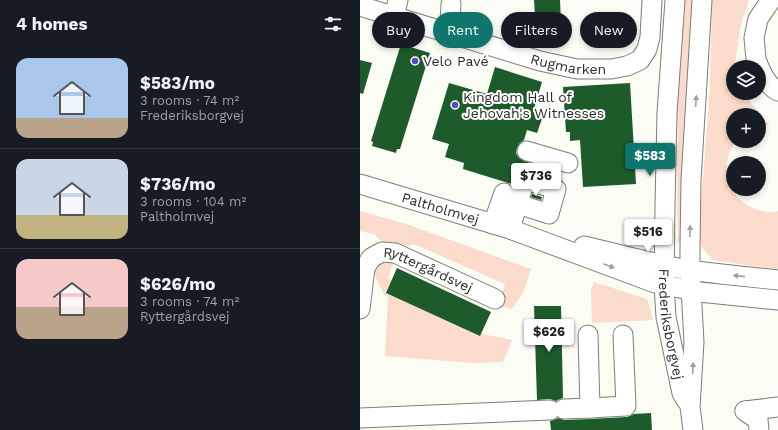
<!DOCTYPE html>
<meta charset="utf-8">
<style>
:root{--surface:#171b24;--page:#242831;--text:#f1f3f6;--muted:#9ea1a6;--line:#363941;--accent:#0f766e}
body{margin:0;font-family:"Work Sans",sans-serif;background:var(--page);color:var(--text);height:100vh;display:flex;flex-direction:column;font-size:15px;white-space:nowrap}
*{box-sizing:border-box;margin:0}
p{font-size:13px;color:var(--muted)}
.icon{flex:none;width:22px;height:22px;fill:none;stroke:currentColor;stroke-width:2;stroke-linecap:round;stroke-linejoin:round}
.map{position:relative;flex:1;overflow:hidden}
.drawer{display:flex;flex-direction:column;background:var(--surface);width:360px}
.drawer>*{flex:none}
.banner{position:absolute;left:12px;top:12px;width:346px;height:36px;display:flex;gap:8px}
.controls{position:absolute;left:366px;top:60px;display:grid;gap:8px}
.controls a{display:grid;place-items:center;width:40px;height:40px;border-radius:50%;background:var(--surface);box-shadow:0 2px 6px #0003;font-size:20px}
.price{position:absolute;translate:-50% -34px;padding:0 9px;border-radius:4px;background:#fff;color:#222;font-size:13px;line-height:26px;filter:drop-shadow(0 1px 2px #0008)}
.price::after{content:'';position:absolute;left:50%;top:24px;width:12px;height:9px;margin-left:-6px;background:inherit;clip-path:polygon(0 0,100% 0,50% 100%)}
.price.selected{background:var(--accent);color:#fff}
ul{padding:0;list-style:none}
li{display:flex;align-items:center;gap:12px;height:100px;padding:0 16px}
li+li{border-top:1px solid var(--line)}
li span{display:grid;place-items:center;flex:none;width:112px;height:80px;border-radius:12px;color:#555}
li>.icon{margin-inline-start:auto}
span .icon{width:48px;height:48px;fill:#fffc;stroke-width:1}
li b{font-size:17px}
h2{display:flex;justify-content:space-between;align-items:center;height:48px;padding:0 16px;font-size:17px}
.tag{padding:0 14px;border-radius:18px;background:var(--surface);box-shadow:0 2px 6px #0003;font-size:14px;line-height:36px}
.tag.selected{background:var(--accent);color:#fff}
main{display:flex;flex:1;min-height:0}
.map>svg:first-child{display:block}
.green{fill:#fbdbcc}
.building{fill:#1d5b2b}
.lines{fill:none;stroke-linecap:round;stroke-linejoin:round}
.minor-casing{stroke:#7d7f76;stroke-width:21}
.minor{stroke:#fff;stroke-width:19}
.oneway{fill:#9fa09e}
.poi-dot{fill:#594ac2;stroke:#fff;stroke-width:1.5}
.labels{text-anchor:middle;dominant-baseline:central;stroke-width:4;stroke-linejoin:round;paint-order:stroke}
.poi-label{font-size:14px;fill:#2a2b27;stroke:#fff;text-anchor:start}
.street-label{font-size:14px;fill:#2a2b27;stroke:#fff}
</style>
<main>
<section class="drawer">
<h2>4 homes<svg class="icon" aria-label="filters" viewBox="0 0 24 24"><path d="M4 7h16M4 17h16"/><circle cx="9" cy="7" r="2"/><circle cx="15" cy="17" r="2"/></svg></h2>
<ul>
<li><span style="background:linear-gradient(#a9c7e8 75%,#b9a48a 0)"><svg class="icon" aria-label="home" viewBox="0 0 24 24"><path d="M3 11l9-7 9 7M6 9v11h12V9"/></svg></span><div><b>$583/mo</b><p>3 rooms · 74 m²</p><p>Frederiksborgvej</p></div></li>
<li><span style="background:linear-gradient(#c9d6e8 70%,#c2b280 0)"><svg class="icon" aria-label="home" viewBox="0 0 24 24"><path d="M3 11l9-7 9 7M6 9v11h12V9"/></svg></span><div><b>$736/mo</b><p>3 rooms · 104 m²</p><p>Paltholmvej</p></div></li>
<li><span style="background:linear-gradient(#f6c9c9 60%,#b9a48a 0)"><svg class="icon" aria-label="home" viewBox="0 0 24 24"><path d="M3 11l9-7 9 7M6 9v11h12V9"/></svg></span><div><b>$626/mo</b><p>3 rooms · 74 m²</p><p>Ryttergårdsvej</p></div></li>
</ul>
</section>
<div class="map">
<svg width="418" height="430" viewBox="0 0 418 430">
<rect width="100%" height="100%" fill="#fbfcf3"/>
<path class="green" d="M323,0H334L322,172L320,215L321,243H317L318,234L317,204L318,130L316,115V93Z
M352,0H389L381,24L375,63L376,67H373V93H385L387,98L409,125H403L399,126V115H373V141H376C371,148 368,155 367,164C362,192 391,217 418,211V270L353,260L338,243L350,87Z
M0,211L46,224L171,269L163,293L152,309L139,306L145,284L54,244L48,246L23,242L14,234L0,231Z
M35,258L28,278L33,281L29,290L122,334L152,340L143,362L112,363L25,356L28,296L24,295L14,273L19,260Z
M234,282L287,299L293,320L232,323L231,289Z"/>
<path class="building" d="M174,0H200L201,23L198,32L176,33Z
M41,44L70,53L40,149H37L36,153L12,146L13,142L11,141Z
M0,60L12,63L3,94L0,93Z
M135,67L182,82L173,112L183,116L177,133L167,130L164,140L160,143L157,148L156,153L159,158L164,161L196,171L194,177L168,169H163L157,172L154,177L152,184L103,169L104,163L85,157L89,144L72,139L89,83L127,94Z
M270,83L276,184L223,187L220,140L210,141V132H206L203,87Z
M172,194L182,197L181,200L171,197Z
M37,268L131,312L120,336L26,293Z
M174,306H201L203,398L198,400L196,401L190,399L177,400Z
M291,413L292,430H191L190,421L196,419L198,418L204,420L230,419L267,417L272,415L273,414Z"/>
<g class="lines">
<g class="minor-casing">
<g id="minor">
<path id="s1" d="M315,0L307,113L305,205L304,285L306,317L322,393L326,400"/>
<path d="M91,4L90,22L94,36"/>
<path id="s2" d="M0,6L180,61L217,69H251L267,66L280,60L287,49L290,37L292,0"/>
<path d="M34,17L38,0"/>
<path d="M399,67L396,59L394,38L398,19L411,0"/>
<path d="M399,67C403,76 409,87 418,91"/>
<path d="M167,151L208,163"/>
<path id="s3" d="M0,184L150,229L295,283L339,292L418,300"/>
<path d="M133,224L144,193"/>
<path d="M150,229L165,180L196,189L189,214L158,204"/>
<path d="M224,246C259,254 294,264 329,270C359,274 388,277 418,280"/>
<path id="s4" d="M0,309L5,268L11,258L22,252L35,253L135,299"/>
<path d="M228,335L230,408L266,406L263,335"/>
<path d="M204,409L230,408"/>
<path d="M385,411L418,407"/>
<path d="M385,411L398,420L399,430"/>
<path d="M0,418L190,410"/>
<path d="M333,430L330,407L334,342L330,270V247L331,180L342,0"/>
</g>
</g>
<use href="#minor" class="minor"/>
</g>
<defs><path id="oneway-solid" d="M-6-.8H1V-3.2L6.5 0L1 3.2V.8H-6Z"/></defs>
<g class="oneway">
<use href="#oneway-solid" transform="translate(336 101) rotate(-87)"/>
<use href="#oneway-solid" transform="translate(330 231) rotate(-88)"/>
<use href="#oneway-solid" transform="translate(249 266) rotate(21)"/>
<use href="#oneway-solid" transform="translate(379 276) rotate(-174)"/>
<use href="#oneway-solid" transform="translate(333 368) rotate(-87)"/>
</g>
<g class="poi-dot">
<circle cx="55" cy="61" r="4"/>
<circle cx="95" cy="105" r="4"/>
</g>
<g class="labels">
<g class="poi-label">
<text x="63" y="61">Velo Pavé</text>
<text x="103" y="97">Kingdom Hall of<tspan x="103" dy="16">Jehovah's Witnesses</tspan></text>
</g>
<g class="street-label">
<text stroke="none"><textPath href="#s2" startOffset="217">Rugmarken</textPath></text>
<text stroke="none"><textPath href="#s3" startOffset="84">Paltholmvej</textPath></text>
<text stroke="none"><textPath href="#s4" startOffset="115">Ryttergårdsvej</textPath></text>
<text stroke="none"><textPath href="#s1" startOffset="325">Frederiksborgvej</textPath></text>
</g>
</g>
</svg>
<div class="controls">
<a><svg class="icon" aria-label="layers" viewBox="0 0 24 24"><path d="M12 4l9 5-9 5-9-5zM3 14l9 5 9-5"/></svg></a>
<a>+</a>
<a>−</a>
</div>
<b class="price selected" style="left:290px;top:177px">$583</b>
<b class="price" style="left:176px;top:197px">$736</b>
<b class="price" style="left:288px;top:253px">$516</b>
<b class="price" style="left:189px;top:353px">$626</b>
<div class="banner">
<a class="tag">Buy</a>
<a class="tag selected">Rent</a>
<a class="tag">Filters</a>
<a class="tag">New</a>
</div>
</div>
</main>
